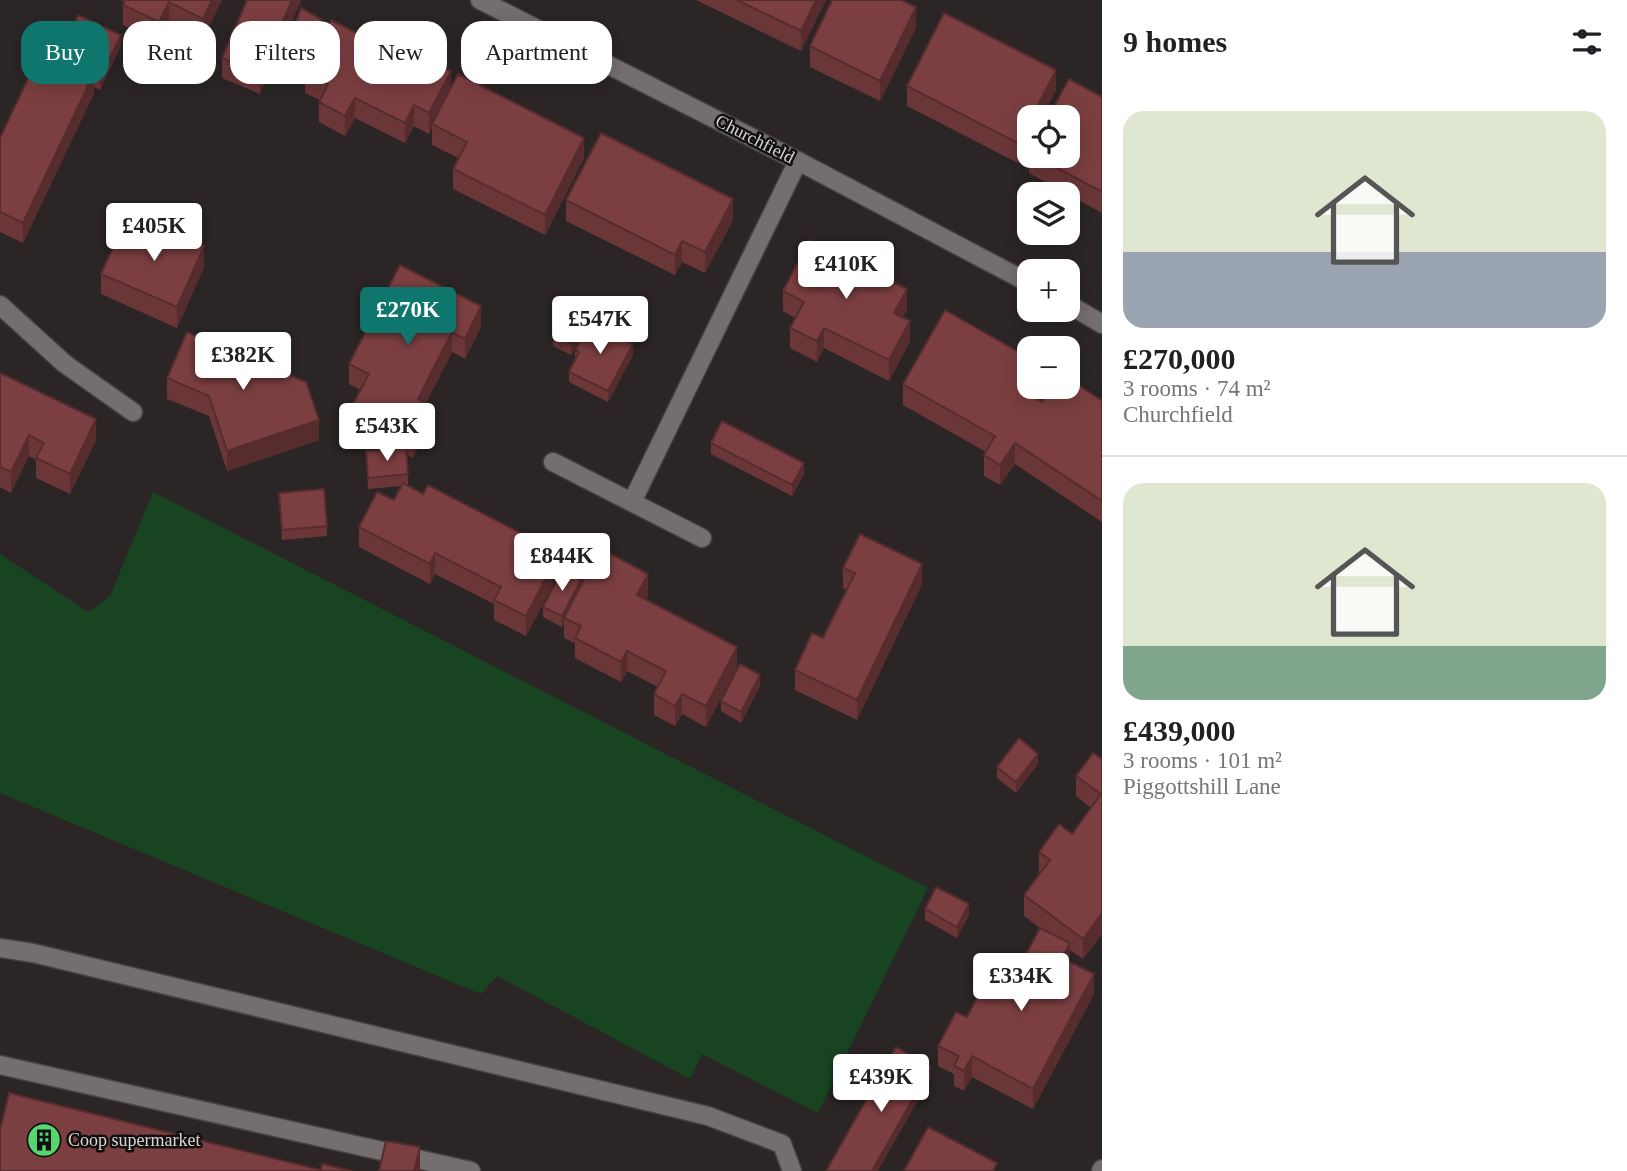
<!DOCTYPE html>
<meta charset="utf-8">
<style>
:root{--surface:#fff;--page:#f6f6f6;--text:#202124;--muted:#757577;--line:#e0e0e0;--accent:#0f766e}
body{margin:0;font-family:Georgia,serif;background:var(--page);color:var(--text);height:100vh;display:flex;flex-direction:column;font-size:26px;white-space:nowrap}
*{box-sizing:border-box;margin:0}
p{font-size:23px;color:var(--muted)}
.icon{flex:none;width:38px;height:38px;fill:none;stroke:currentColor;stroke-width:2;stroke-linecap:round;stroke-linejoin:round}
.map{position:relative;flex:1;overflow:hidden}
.side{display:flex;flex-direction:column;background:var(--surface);width:525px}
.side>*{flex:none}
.banner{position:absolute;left:21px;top:21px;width:665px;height:63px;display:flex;gap:14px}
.buttons{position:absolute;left:1017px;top:105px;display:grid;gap:14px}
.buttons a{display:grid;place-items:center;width:63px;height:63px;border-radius:14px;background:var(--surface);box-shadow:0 4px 18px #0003;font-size:35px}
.price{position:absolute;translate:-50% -60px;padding:0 16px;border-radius:7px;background:#fff;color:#222;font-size:23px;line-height:46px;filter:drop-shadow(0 2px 4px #0008)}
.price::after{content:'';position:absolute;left:50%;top:42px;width:21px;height:16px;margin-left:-10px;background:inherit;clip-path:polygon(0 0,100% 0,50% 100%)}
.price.selected{background:var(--accent);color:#fff}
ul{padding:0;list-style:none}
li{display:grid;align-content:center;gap:14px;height:371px;padding:0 21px}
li+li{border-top:2px solid var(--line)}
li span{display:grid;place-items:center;height:217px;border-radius:21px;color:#555}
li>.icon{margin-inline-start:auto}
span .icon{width:126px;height:126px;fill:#fffc;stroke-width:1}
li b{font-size:30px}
h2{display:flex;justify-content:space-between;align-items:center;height:84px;padding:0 21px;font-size:30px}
.tag{padding:0 24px;border-radius:21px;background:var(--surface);box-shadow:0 4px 18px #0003;font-size:24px;line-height:63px}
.tag.selected{background:var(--accent);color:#fff}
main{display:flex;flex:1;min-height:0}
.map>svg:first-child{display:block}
.green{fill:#184421}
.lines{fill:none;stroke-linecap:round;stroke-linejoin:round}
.lane-casing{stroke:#464242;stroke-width:21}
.street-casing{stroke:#464242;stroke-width:21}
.secondary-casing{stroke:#464242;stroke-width:21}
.lane{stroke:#746e6e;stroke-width:18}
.street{stroke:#746e6e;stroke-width:18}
.secondary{stroke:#746e6e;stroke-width:18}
.wall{fill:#6b3638}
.shaded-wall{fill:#572c2e}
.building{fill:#7c3f41;stroke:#572c2e;stroke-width:2}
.labels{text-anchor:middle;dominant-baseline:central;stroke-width:5;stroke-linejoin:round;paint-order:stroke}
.street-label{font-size:18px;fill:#d8d5d5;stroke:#120f0f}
.poi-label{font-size:18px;fill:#d8d5d5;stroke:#120f0f;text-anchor:start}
</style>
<main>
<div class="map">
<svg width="1102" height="1171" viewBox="0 0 1102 1171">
<rect width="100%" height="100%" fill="#2b2625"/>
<path class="green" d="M153,492L928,888L818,1113L702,1054L690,1079L497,976L481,994L0,793V554L88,612L110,596Z"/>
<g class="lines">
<g class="lane-casing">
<path id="lane" d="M0,305L65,364L133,412
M0,948L33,953L708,1116L782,1144L792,1171
M0,1065L471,1171"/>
</g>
<g class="street-casing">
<path id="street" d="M480,0L798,161L1029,283
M1068,304L1102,324
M553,462L702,538
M632,502L798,161"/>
</g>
<g class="secondary-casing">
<path id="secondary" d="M1101,1171L1102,1169"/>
</g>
<use href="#lane" class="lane"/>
<use href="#street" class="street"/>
<use href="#secondary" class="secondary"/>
</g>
<path class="wall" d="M121,0H222L203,39L169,22L159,42L123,25V5L125,2Z
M301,0L260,94L222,78V58Z
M696,0H826L801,51Z
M916,28L880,101L810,67V46Z
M321,29L294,83L280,76V66Z
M121,45L100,90L94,87V93L23,243L0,232V138L59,57Z
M305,72L451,88L584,158L545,235L453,189V169L458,158L432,145V127L429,134L414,126L405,143L355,118L345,136L319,122V102L320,100L305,93Z
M907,86L1056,91L1029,117V143L1018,163L907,106Z
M1102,97V213L1029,173V152V156H1068Z
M566,200L733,220L705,273L682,262L675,275L566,221Z
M146,237L204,267L177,328L101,294V274Z
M400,265L481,327L465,359L452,352L426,403L430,426L413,458L407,454L408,485H406L559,573L526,636L494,620V604L435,574L430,584L359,547V527L394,500L402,486L368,489L366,451L395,449L352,427V406L361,390L349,384V364Z
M783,291L907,310L903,317L910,341L889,381L824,348L817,362L790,348V328L795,318L783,311Z
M584,330L571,355L553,346V335Z
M575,350L633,355L608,402L569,382V372L575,360Z
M0,373L96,440L70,494L36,478V460L29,456L11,493L0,487Z
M167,378L319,440L227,471L209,416L167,399Z
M903,384L1040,387L1034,398L1042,402L1102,401V522L1015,464L1000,485L984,476V455L986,452L903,405Z
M711,443L804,474L792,496L711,454Z
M279,493L327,526V536L282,540Z
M843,568L922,584L857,720L795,690V670L823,638L847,590L843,588Z
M581,585L648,594L646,600L737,667L706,727L682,714L675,726L654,715V694L658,687L627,671L621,682L575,658V643L564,638V623L562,627L543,617V607Z
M760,686L741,723L721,711V701Z
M1102,759V934L1083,959L1070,950V962L1094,994L1033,1109L972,1077L964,1091L954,1086V1074L938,1066V1046L1014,977L1040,928L1024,916V895L1040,873L1039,872V852L1072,834L1091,808L1076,796V776Z
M1038,764L1016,793L997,778V767Z
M925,909L969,915L957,938L925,920Z"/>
<path class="shaded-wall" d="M212,0H222L203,39V19Z
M292,0H301V1L260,94V74Z
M816,0H826L801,51V31Z
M169,2V22L159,42V22Z
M916,7V28L880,101V81Z
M321,19V29L294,83V72Z
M121,35V45L100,90V79Z
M1056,70V91L1042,117H1032Z
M451,71V92L432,124V127L429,134V113Z
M94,73V93L23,243V223Z
M355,98V118L345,136V116Z
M414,105V126L405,143V123Z
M1029,123V143L1018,163V143Z
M584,138V158L545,235V215Z
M733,199V220L705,273V252Z
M682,241V262L675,275V255Z
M204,246V267L177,328V307Z
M907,289V310L894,334V313Z
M481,306V327L465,359V339Z
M584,319V330L571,355V344Z
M910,321V341L889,381V360Z
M824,328V348L817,362V341Z
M452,332V352L418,419V399Z
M633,344V355L608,402V391Z
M1029,385V387H1040L1025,413V393Z
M430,406V426L413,458V437Z
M96,419V440L70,494V474Z
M319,420V440L227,471V451Z
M29,435V456L11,493V472Z
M1015,443V464L1000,485V465Z
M804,463V474L792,496V485Z
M435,553V574L430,584V564Z
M559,553V573L526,636V616Z
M922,564V584L857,720V700Z
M648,574V594L637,616V595Z
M581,580V591L564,618V623L562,627V616Z
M737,647V667L706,727V706Z
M627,651V671L621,682V662Z
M760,675V686L741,723V712Z
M682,694V714L675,726V706Z
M1038,754V764L1016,793V782Z
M969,904V915L957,938V927Z
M1102,913V934L1083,959V939Z
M1070,943V964L1062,958Z
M1094,974V994L1033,1109V1089Z
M972,1056V1077L964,1091V1071Z
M931,1067V1077L878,1171H872Z
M420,1147V1171H414Z"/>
<path class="building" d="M125,0H212L203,19L169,2L159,22L123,5Z
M247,0H292L260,74L222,58Z
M737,0H816L801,31Z
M832,0H901L916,7L880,81L810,46Z
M301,8L321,19L294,72L280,66Z
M944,13L1056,70L1032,117H1029V123L1018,143L907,86Z
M78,15L121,35L100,79L94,76V73L59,57Z
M331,20L426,68L430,61L451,71L429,113L414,105L405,123L355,98L345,116L319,102L328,84L305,72Z
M42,49L94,73L23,223L0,212V138Z
M458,74L584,138L545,215L453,169L467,142L432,124Z
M1069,79L1102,97V192L1035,156H1068V117H1048Z
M601,133L733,199L705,252L682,241L675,255L566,200Z
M152,223L204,246L177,307L101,274L122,227L146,237Z
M809,240L907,289L894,313L910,321L889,360L824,328L817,341L790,328L804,302L783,291Z
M400,265L481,306L465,339L452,332L435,365L418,399L430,406L413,437L352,406L369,374L349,364Z
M566,310L584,319L571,344L553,335Z
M945,310L1029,358V385L1025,393L1042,402L1052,387H1068V378L1102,401V501L1015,443L1000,465L984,455L995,436L903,384Z
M590,322L633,344L608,391L569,372L579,352L575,350Z
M187,332L306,382L319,420L227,451L209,396L167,378Z
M0,373L96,419L70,474L36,458L44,443L29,435L11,472L0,467Z
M722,421L804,463L792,485L711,443Z
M406,448L408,474L368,478L366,451Z
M403,483L423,494L428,485L559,553L526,616L494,600L501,587L435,553L430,564L359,527L377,492L394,500Z
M324,489L327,526L282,530L279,493Z
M860,534L922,564L857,700L795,670L812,633L823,638L855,573L843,568Z
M600,548L648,574L637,595L737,647L706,706L682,694L675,706L654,694L666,671L627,651L621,662L575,638L581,626L564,618Z
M562,570L581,580L562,616L543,607Z
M740,664L760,675L741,712L721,701Z
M1019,738L1038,754L1016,782L997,767Z
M1093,753L1102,759V913L1083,939L1024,895L1050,860L1039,852L1059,824L1072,834L1101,794L1076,776Z
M936,887L969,904L957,927L925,909Z
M1040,928L1070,943L1062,958L1094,974L1033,1089L972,1056L964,1071L954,1066L959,1056L938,1046L956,1012L967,1017L994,966L1014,977Z
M896,1047L931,1067L872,1171H826Z
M9,1093L321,1170V1171H0V1130Z
M928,1127L997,1163L993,1171H904Z
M386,1141L420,1147L414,1171H379Z
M322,1164L352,1171H321Z"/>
<defs>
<g id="building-disc" transform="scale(1.75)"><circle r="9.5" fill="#57d570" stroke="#120f0f"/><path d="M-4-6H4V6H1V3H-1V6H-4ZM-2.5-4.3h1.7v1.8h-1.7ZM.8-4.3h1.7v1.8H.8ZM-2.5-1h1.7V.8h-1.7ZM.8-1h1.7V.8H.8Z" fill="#111"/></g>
</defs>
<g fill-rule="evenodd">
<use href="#building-disc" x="44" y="1140"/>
</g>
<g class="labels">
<g class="street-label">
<text transform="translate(755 139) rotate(27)">Churchfield</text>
</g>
<g class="poi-label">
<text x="68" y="1140">Coop supermarket</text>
</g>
</g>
</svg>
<div class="buttons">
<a><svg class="icon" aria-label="locate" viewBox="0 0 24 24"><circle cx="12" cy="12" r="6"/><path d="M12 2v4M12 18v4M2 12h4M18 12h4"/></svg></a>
<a><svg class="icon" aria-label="layers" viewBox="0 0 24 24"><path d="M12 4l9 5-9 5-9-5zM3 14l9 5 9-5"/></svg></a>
<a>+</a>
<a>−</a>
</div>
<b class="price" style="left:154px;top:263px">£405K</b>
<b class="price" style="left:846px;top:301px">£410K</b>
<b class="price selected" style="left:408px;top:347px">£270K</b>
<b class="price" style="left:600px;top:356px">£547K</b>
<b class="price" style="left:243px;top:392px">£382K</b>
<b class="price" style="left:387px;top:463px">£543K</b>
<b class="price" style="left:562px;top:593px">£844K</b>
<b class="price" style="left:1021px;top:1013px">£334K</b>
<b class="price" style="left:881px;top:1114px">£439K</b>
<div class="banner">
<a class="tag selected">Buy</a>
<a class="tag">Rent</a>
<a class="tag">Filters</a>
<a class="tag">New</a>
<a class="tag">Apartment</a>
</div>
</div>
<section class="side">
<h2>9 homes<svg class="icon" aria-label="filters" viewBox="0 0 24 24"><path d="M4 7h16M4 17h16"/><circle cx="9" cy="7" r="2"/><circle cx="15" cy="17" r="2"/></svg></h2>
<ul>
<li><span style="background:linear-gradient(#dfe7d0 65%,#9aa5b1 0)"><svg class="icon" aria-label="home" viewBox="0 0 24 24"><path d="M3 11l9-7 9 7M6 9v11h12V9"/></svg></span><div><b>£270,000</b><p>3 rooms · 74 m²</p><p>Churchfield</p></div></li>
<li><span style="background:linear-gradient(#dfe7d0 75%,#7fa58c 0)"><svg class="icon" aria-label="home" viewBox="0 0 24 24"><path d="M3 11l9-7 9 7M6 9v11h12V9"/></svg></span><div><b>£439,000</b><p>3 rooms · 101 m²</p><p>Piggottshill Lane</p></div></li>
</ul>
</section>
</main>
